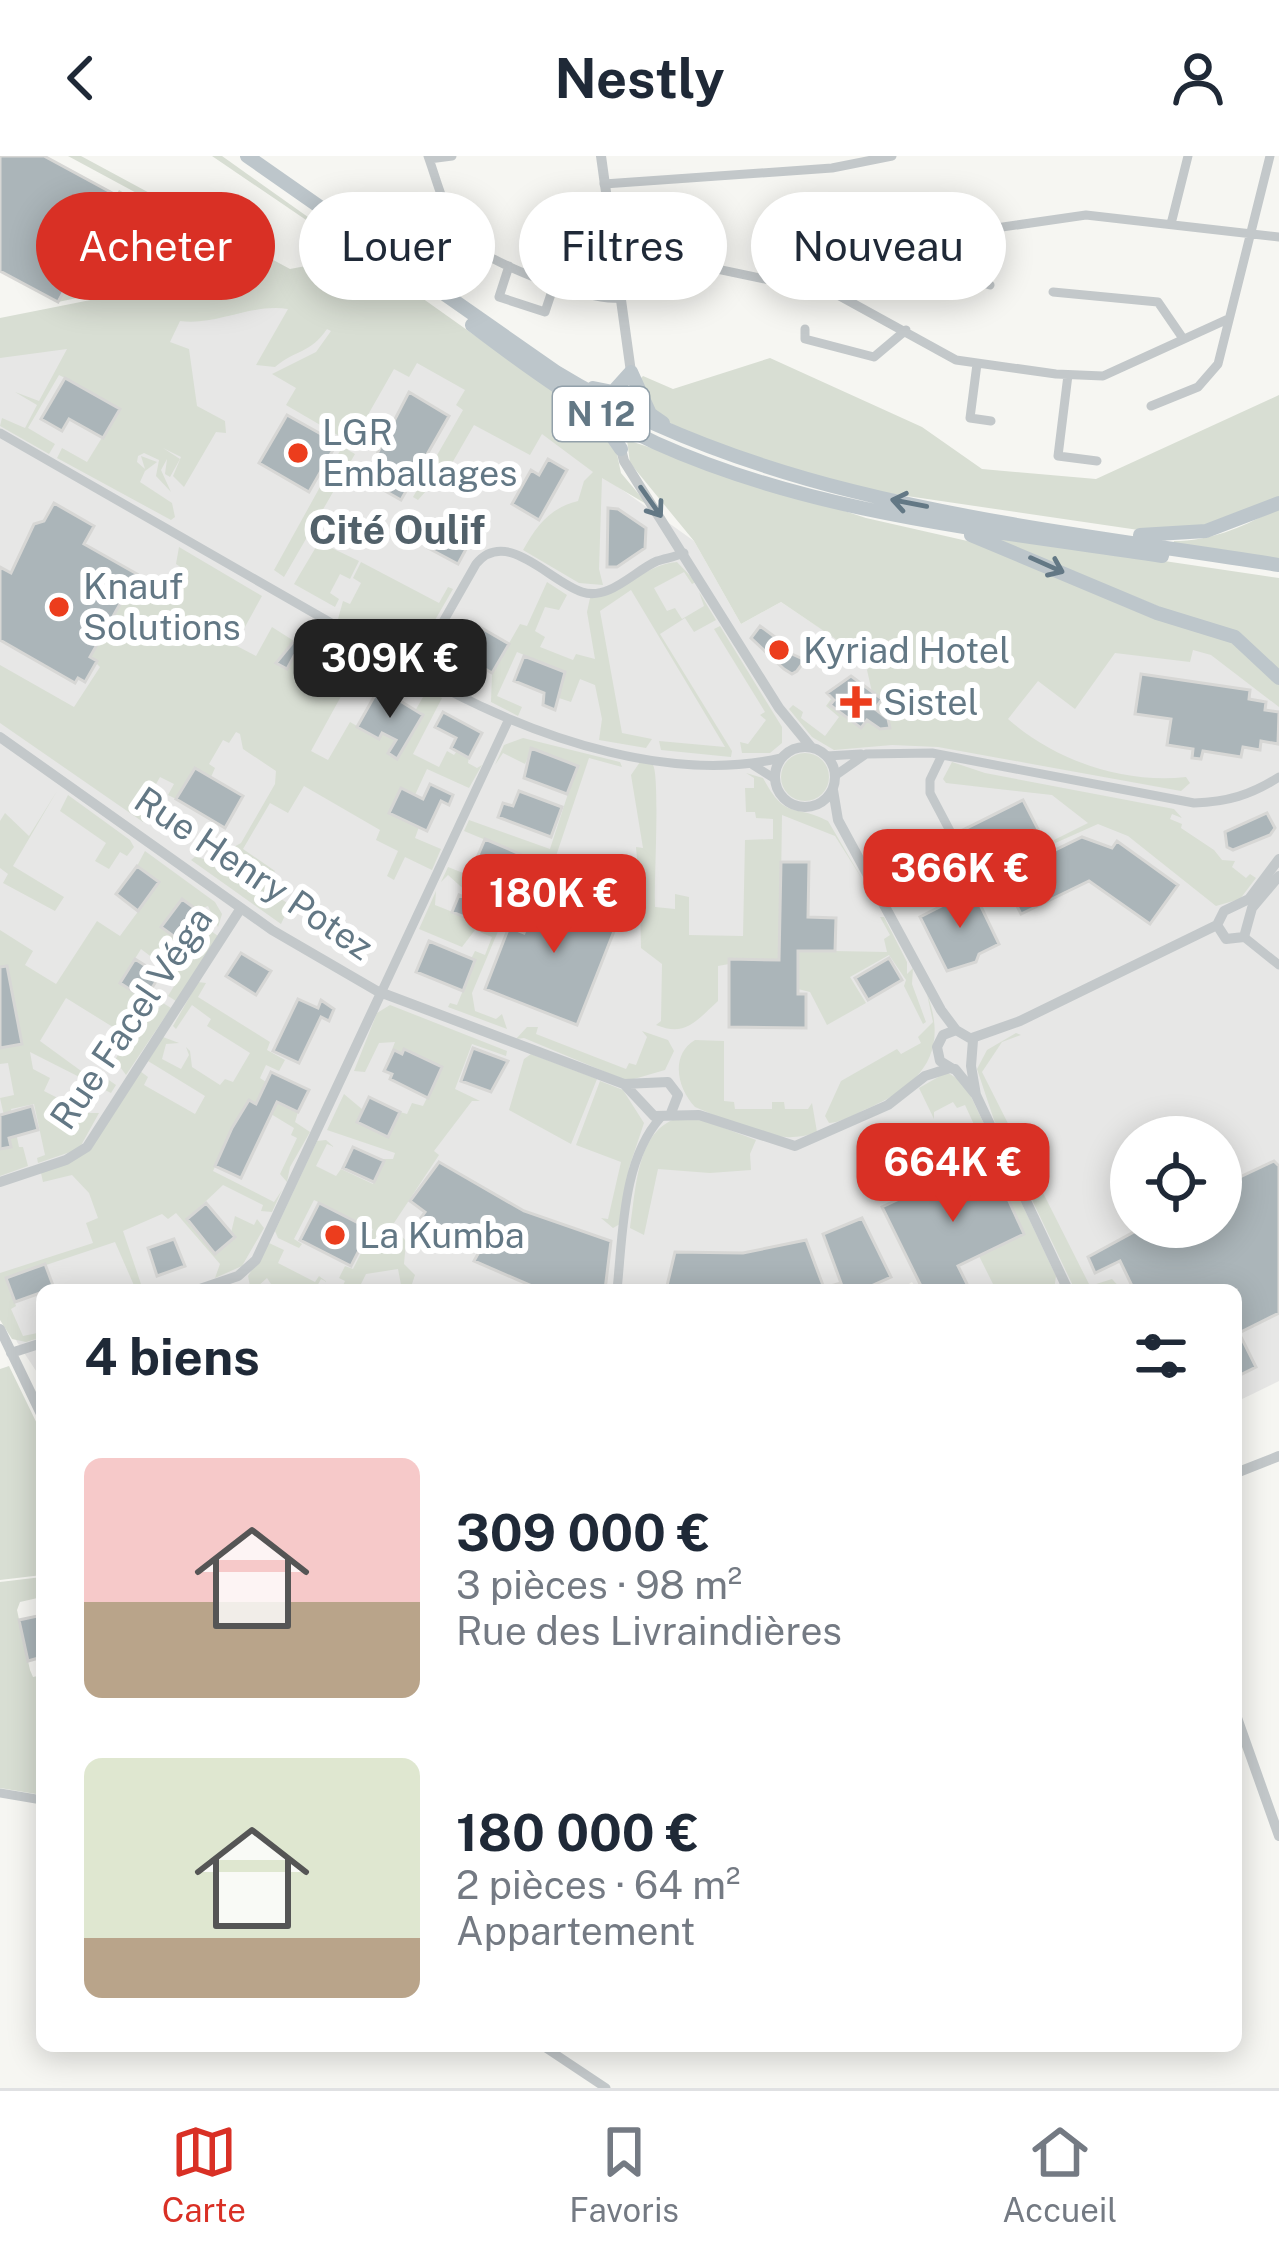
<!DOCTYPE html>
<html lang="fr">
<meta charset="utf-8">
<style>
:root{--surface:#fff;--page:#f2f2f3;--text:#1f2937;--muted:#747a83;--line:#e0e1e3;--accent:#d93025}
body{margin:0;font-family:"Public Sans",sans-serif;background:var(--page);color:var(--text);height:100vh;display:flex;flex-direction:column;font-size:45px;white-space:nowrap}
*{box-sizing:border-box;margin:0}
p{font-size:39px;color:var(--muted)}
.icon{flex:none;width:66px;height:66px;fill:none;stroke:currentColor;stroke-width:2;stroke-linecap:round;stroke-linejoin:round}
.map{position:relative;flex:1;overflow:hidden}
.sheet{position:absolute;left:36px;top:1128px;width:1206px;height:768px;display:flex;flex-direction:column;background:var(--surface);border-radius:18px;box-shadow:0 6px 30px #0003}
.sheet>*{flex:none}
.top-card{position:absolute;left:36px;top:36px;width:1209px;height:108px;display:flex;gap:24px}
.controls{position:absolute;left:1110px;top:960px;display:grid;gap:24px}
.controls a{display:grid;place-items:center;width:132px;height:132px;border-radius:50%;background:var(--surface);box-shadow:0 6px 30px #0003;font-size:60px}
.price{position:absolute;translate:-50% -102px;padding:0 27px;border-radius:24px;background:var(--accent);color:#fff;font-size:39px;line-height:78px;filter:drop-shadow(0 3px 6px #0008)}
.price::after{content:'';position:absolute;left:50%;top:72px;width:36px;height:27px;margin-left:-18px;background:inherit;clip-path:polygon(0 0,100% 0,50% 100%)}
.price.active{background:#222;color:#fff}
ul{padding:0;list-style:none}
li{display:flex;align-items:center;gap:36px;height:300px;padding:0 48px}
li span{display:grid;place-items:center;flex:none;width:336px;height:240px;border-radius:18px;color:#555}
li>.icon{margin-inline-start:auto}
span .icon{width:144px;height:144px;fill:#fffc;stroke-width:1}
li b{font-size:51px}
h2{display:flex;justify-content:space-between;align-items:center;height:144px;padding:0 48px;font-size:51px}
.tag{padding:0 42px;border-radius:54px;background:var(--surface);box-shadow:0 6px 30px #0003;font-size:42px;line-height:108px}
.tag.active{background:var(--accent);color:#fff}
header{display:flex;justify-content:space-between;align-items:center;height:156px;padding:0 48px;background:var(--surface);font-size:54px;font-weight:700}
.dock{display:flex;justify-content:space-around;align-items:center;height:168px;border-top:3px solid var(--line);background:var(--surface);font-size:33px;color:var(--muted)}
.dock a{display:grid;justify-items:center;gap:6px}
.dock .active{color:var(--accent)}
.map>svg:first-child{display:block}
.built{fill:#e7e7e6;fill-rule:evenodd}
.green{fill:#d8ded3}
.building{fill:#abb5b9;stroke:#d7d7d5;stroke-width:3}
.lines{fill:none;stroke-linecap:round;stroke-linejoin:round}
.minor{stroke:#c3c8ca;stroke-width:9}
.tertiary{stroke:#c3c8ca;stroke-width:10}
.primary{stroke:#bdc6cb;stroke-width:14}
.oneway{stroke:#637885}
.poi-dot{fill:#ec3d1d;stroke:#fff;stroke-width:4.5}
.labels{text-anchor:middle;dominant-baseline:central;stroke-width:12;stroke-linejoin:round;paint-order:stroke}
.shield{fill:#fff;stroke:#92a0aa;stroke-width:3}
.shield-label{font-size:33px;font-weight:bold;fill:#637885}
.poi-label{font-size:36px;fill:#637885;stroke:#fff;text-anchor:start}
.street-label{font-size:36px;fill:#637885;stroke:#fff}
.neighbourhood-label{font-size:39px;font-weight:bold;fill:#52616a;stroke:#fff}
</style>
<header><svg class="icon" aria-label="back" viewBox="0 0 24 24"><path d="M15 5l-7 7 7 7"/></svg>Nestly<svg class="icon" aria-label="person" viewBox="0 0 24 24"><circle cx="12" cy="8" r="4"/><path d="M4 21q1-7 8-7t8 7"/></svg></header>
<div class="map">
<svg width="1279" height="1932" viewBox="0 0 1279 1932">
<rect width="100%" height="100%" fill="#f6f6f2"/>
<path class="built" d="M306,125L408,181L694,385L741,468L781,446L894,522L944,460L1199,488L1279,546V1225L1236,1246V1134H917L912,1126L900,1134H42V1224L17,1186L0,1146V185ZM1131,981H1221V1071H1131Z"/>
<path class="green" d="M68,0H81L290,113L359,100L212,0H222L601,269L614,284L621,317L648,349L602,322L599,413L603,429L579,427L523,394C537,369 550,352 578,345L584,325L593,316L542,278L530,299L474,269L440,328L434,326L418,344L413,341L463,254L456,249L465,234L417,207L409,221L394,213L348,294L355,298L284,421L274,414L346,284L286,249L296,232L272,218L316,196L331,175L327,173C310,198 296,193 275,211L256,209L288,153C251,147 217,170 180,165L170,186L189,193L197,250L225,265L226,277L216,276L184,331L173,320L181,301L163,292L180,303L170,321L165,318L167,303L161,314L171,336L156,320L159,304L144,297L138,300L137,306L145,313L141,300L157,306L145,315L140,326L172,347L175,361L171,364L57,302L62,292L87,306L119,254L65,222L59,219L28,272L55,288L49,298L0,270L2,262L25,272L37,249L15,236L39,245L67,193L0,202V162L166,129L195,81L192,67Z
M119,34L182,71C189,89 176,111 162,124L58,146Z
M770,202L922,271L982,313L1096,323L1279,239V342L1211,371L1159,377L866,334L789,315L682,274L654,257L639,224L643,220L673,233Z
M627,284L866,362L985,389L1227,481L1279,526V551L1211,499L1193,494L1190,506L1115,497L1075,553L1038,525L1008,563C1054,604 1123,628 1186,621L1190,627L1181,635L938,591L892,589L834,594L812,581L789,553L793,549L803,556L801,562L825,580L839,561L826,550L831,543L880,573L889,572L888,563L875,553L882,543L872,536L867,514L871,507L781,446L741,468L694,385L630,307Z
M1279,351V404L1173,389L1174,385C1212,385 1246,370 1279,351Z
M1002,381L1279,422V518L1248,487L1001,386Z
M319,386L359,405L350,423L340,418L330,437L339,443L335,451L294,428Z
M179,391L262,440L235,489L256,500L272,471L294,485L276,507L287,513L294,500L308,508L300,521L311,527L319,514L331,521L338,510L345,513L356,494L369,501L362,502L311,595L328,604L350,566L378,582L382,577L396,584L388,597L397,602L422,560L415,555L427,534L442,542L413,598L439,611L447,595L454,599L457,595L469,601L468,607L477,612L482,609L469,632L427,613L415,639L400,633L389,657L419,671L415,682L441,693L432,714L405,701L394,724L387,720L398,695L376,684L380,674L304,630L288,657L270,647L243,693L275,715L264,731L290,749L281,768L191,704L196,700L208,705L241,687L275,628L276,615L243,593L240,578L236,576L229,587L223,584L209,608L215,612L211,621L194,612L176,643L168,639L174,628L160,621L141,655L147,659L143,666L0,567V509L74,551L100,511L90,501L137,418L174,439L172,430L182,412L176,408Z
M361,406L439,447L448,431L453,433L416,497L399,498L338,463L343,445L350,448L361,427L353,422Z
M677,406L696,426L692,428L684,416L654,432L667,455L675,452L682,463L704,450L699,436L716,464L694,476L685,462L660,478L732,595L731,601L661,594L659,585L725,591L631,434L600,455L622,577L652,583L646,592L599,584L602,563L595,529L580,523L571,546L556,541L565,516L517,496L497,540L522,551L518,560L491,546L492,517L520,468L527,470L547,426L567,439L559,454L545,451L535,475L545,481L540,491L573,504L576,498L595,503L587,456L590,442C622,438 645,408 677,406Z
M720,470L782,571V587L770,597H742L740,586L748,588L766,564L760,559L765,556L714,473Z
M523,582L620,606L622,611L589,602L555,703L640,738L636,691L643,692L631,619L640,606L653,609C660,621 654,725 655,751L675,753V738L689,741V779L743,780L745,684L773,683V663L756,662L755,656H746L745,632H754V622L746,617L763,622C786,665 793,647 828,665L864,726L835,680L782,659L780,794L887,796L884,783L890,779L880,761H884L907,806V818L913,812L912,828L926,866L923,868L904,830L906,824L889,799L850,821L866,847L827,869L810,836L798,833V804L730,803L729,808L718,810V845C696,865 686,881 656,869L661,865L662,808L641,792L640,745L536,701L525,711L472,837L475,855L496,863L502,858L507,873L448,851L450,847L457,849L475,805L471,803L475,795L485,799L492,781L475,774L462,791L419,773L436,735L435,749L493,772L498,739L485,734L479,747L448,719L441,726L448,711L508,735L520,698L464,675L469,664L550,693L577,610L531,593L525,608L503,597L495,609L504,589Z
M781 621a24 24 0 1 1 48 0a24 24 0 1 1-48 0Z
M952,606L985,617L1174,653L1182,662L1172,658L1170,663L1182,668L1181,672L1214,694L1222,704L1235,705L1232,711L1246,722L1250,718L1256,722L1240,743L1216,750L1128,680L1098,668L990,716L1088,667L1052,639L946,627L943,623Z
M57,635L13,710L64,741L55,755L3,727L8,718L0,712V665L5,657L29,680Z
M68,639L130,684L134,691L127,700L120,696L109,713L95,705L106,687L60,655Z
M145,695L215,746L222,758L218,771L208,750L197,754L182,743L162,771L195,795L211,775L218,780L176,845L168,840L179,822L141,793L120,827L159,852L163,847L171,852L126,919L115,904L129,881L66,842L40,885L88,920L93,913L116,929L111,937L30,896L33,913L50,922L44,935L87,957H99L79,993L38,1007L37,1002L45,999L34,948L11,953L19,991H23L28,1010L0,1020V993L11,991L0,942L14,939L8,907L0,908V892L21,888L7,810L0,811V774L33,795L25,809L56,828L97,765L120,780L159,727L137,710Z
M198,826L206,827L198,841L270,886L267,894L285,904L279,915L266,909L260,922L266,926L261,939L298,956L295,966L310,976L290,1011L287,1026L280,1018L297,982L291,979L294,972L248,944L213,1015L274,1046L282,1034L272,1056L261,1055L263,1049L223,1029L187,1063L215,1097L234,1082L231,1077L235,1060L254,1069L257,1063L264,1072L242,1110L215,1122L220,1108L176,1057L168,1063L162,1058L123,1075L143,1134H136L115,1086L7,1122L16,1150L11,1153L23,1180L42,1176V1181L26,1186L12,1183L0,1164V1117L93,1087L86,1067L98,1062L89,1037L72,1019L43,1026L41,1017L89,995L140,915L148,921L144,929L195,958L205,940L148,905L163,881L179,887L166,888L162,903L181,913L189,899L186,891L190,895L192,911L220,929L225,923L233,926L250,897L207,870L211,863L192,849L176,873L173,870Z
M927,838C950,898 919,931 864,954C852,960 841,966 829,967L825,960L841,925L897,893L901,898L921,887L918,881L933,866Z
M390,849L507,895L506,900L472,888L455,933L480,945H472L434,995L439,999L392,1070L406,1085L404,1108L415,1119L410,1134H402L398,1113L366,1118L358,1134H341L345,1125L339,1122L345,1110L353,1113L373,1073L314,1044L294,1083L302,1088L299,1092L278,1082L275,1075L317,985L326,984L334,991L327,988L316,1010L336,1020L341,1013L373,1028L384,1005L380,1003H393L395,997L327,974L344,938L363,954L357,966L388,981L400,956L407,958L412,947L423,950L442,911L405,893L386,909L395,886L379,887L365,916L354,915L377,857Z
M527,871H538L536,878L626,913L629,907L636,909L647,881L642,875L668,884L674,895L665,914L627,925L524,882L516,883Z
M1016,877L1021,879L1002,886L982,916L1090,1130L1112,1123L1122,1134H1075L994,964L977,913L987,894Z
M695,884L724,885V945L734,946L735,953H772V946H784L785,953H808L812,947L817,976C777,992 734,967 695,951C677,932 670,899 695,884Z
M531,898L597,923L571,988L509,954L524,903Z
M947,916L965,928L1056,1120L1054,1134H996L979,1100L1024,1077L965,949L957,952L953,946L934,956V963L919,932Z
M600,925L623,934L644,967L629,1012L620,1068L613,1072L601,1062L608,1063L621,1006L576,989Z
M692,960L756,984L750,998L751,1014L710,1017L658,1013L644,1079L630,1072C637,1029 636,962 692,960Z
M269,1087L284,1094L278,1107L315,1126L319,1120L327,1126L321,1123L315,1134H275L267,1122L257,1131L250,1130L248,1120Z
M9,1210L42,1278V1419L0,1424V1213Z
M42,1421V1441L20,1446L17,1454L30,1514L33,1521L42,1519V1639L0,1632V1426Z"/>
<path class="building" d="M0,0H44L116,39L58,146L0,115Z
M65,222L120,253L103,282L69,263L62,275L41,263Z
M409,236L449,260L401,344L364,323Z
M287,259L337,287L309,336L259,307Z
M548,303L567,314L539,364L512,348L531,314L539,319Z
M54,347L94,370L84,388L137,418L90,501L97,505L85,526L78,522L75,527L0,484V411L11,417L34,368L44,365Z
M608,352L618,353L646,372L645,392L617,411H607Z
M442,367L471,384L458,408L428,392Z
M473,467L509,488L492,517L456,496Z
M760,470L779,484L783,494L805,504L797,515L792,518L784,513L751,482Z
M294,485L315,497L319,491L329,497L325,503L338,511L332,522L319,514L311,527L300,521L308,508L294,500L287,513L276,507Z
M524,500L565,516L555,554L543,549L544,537L514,525Z
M1141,518L1250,534L1249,543L1266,546L1265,554L1279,556L1278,588L1261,585L1260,594L1243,591L1241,601L1203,595L1201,603L1192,602L1193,593L1167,589L1171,563L1135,558Z
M851,520L882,543L875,553L888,563L890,572L880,573L867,564L861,572L830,549L834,544L827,537Z
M379,532L423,559L397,603L388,597L396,584L382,577L379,583L357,571Z
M443,556L482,577L469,602L451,592L456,582L435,571Z
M531,592L578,610L567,638L524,622Z
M195,612L243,640L225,672L176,643Z
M430,628L453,639L449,649L441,645L427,675L389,657L401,632L423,643Z
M519,635L562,651L551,681L498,661L503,647L513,650Z
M1023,644L1041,679L980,709L961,675Z
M1267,657L1275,672L1270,679L1233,694L1227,691L1225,676Z
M1082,681L1112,692L1117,685L1178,729L1150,768L1089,725L1021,758L1002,720Z
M485,683L520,698L508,726L473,711Z
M781,706H809L808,761L836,762L835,795H798V838H806V872L729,871V803L779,804Z
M137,710L159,726L138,755L116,738Z
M542,730L620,760L577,869L485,833L509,771L524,777Z
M484,733L505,746L494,773L452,756L459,739L479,747Z
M973,734L999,788L979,798L976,806L947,815L920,761Z
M182,743L204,759L183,787L161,771Z
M429,785L475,804L463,835L416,816Z
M241,797L271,815L256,839L226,820Z
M889,802L902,824L868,844L855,822Z
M135,803L160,819L145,843L120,827Z
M7,810L22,888L0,892V811Z
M298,843L318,852L321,844L334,853L329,865L321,861L299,907L273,895Z
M473,892L508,905L491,936L461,925Z
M404,893L442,911L428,942L390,923L392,918L384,915L394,894L402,898Z
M271,916L309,934L298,956L277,946L241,1022L215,1010L232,972L249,944L256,948Z
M369,941L400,956L388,981L357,966Z
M32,950L38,974L9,982L11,991L0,993V959Z
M353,991L384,1005L374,1026L343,1012Z
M989,1001L1024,1078L958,1110L970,1134H923L882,1051Z
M1274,1005L1279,1010V1157L1239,1177L1256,1211L1236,1221V1134H1134L1120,1105L1095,1117L1088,1101L1143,1071H1221V1030Z
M439,1006L524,1055L611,1085L605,1134H541L474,1105L479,1096L458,1085L454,1094L415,1070L425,1056L410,1045Z
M206,1047L235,1081L215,1098L187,1063Z
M319,1047L370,1073L351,1110L300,1084Z
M862,1062L891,1121L862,1134H666L675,1096L743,1097L806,1084L824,1132L841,1127L823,1078Z
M174,1083L185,1110L157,1120L148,1092Z
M45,1108L54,1132L15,1146L6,1122Z
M42,1459V1501L28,1505L19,1464Z"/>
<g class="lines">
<path class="minor" d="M428,0C437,25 445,58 461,80C480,105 587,145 618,142
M429,3L452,0
M604,28L832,12L892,0
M1171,68L1188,0
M968,76L960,121L990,129
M612,91L836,138L956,204L1056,218L1103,220L1228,163
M843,94L1086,59L1279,81
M509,110L499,141L545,156L555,126
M1053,136L1158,146L1182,181
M830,137L843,94L842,66
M805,173V183L874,201L906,174
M977,208L970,262L991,265
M1068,219L1058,300L1097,305
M1151,250L1198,231L1218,208L1270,0
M0,277L448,534C544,584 672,627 781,602
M415,515L476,408C506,371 549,425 582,436C609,445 634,415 657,405C666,402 675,401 684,397
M942,599L930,624V637L969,711L983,725
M827,600L861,598
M753,609L775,623
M836,619L866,598L932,597L1194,647C1227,646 1251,639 1279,621
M1244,781L1279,809
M381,837L509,563
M617,1134C623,1078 622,1004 661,961
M0,1637L42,1644
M543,1890L606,1932"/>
<path class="tertiary" d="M601,0L631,216
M621,293L624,305L779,552L811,591
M0,581L272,774L377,835L624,928L668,926L678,939L671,957
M775 621a30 30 0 1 1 60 0a30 30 0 1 1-60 0Z
M833,634L838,664L941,854L956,874L973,884L971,910L976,939
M1217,769L1226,783L1244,781L1252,752L1279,720
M972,882L1020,865L1217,769L1224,755L1249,743L1279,703
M953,913L940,905L937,891L943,879L956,874
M955,913L976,939L1068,1134
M624,928L654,960L699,959L795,990L888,949L925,920L950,912
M0,1026L66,1004L87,991L241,752
M197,1134L238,1120L256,1104L381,837
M0,1173L42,1260
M11,1197L42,1187
M1236,1317L1279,1300
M1236,1559L1279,1680"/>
<path class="primary" d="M247,0L556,216C773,349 1033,370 1279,409
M472,169C530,213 589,256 656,287C816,359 991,374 1162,400
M593,232L613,236L631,216L650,258L663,267
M601,264L621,293
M971,379L1157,457L1235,481L1279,522
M1140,379L1206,375L1279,347"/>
</g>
<defs><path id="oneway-shaft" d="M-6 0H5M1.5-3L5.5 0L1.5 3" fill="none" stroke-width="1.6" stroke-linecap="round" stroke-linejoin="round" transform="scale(3)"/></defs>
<g class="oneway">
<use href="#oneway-shaft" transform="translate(651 346) rotate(55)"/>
<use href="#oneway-shaft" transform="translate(909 347) rotate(-169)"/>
<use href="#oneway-shaft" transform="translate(1047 409) rotate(24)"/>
</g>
<g class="poi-dot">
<circle cx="298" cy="297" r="12"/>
<circle cx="59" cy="451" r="12"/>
<circle cx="779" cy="494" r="12"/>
<path d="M850 528h12v12h12v12h-12v12h-12v-12h-12v-12h12z"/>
<circle cx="335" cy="1079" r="12"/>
</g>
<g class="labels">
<rect class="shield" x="553" y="231" width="96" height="54" rx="9"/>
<g class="shield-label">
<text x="601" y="258">N 12</text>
</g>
<g class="poi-label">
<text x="322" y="276">LGR<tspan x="322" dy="41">Emballages</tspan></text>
<text x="83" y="430">Knauf<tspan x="83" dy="41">Solutions</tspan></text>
<text x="803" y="494">Kyriad Hotel</text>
<text x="883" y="546">Sistel</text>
<text x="359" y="1079">La Kumba</text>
</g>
<g class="street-label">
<text transform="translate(254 717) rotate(34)">Rue Henry Potez</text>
<text transform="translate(131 862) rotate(-56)">Rue Facel Véga</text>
</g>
<g class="neighbourhood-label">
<text x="397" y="374">Cité Oulif</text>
</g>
</g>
</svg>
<div class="controls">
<a><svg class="icon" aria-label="locate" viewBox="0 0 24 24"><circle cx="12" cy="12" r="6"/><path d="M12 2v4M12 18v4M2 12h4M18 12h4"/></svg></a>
</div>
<b class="price active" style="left:390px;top:565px">309K €</b>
<b class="price" style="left:960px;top:775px">366K €</b>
<b class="price" style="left:554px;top:800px">180K €</b>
<b class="price" style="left:953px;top:1069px">664K €</b>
<div class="top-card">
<a class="tag active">Acheter</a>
<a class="tag">Louer</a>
<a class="tag">Filtres</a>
<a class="tag">Nouveau</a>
</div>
<section class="sheet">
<h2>4 biens<svg class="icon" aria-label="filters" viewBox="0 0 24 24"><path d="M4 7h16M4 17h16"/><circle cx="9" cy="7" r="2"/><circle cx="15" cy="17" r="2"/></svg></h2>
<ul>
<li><span style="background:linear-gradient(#f6c9c9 60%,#b9a48a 0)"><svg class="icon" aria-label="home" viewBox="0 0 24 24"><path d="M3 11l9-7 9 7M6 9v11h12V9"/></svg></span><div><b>309 000 €</b><p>3 pièces · 98 m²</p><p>Rue des Livraindières</p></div></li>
<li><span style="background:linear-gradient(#dfe7d0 75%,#b9a48a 0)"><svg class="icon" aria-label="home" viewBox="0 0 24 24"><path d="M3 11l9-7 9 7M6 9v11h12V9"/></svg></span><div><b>180 000 €</b><p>2 pièces · 64 m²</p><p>Appartement</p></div></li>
</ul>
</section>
</div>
<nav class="dock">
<a class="active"><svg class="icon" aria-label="map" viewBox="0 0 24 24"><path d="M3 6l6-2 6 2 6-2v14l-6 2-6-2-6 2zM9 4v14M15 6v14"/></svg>Carte</a>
<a><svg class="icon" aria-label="saved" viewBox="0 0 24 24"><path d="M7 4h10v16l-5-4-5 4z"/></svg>Favoris</a>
<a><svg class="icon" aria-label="home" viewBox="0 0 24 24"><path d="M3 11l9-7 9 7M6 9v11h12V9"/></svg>Accueil</a>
</nav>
